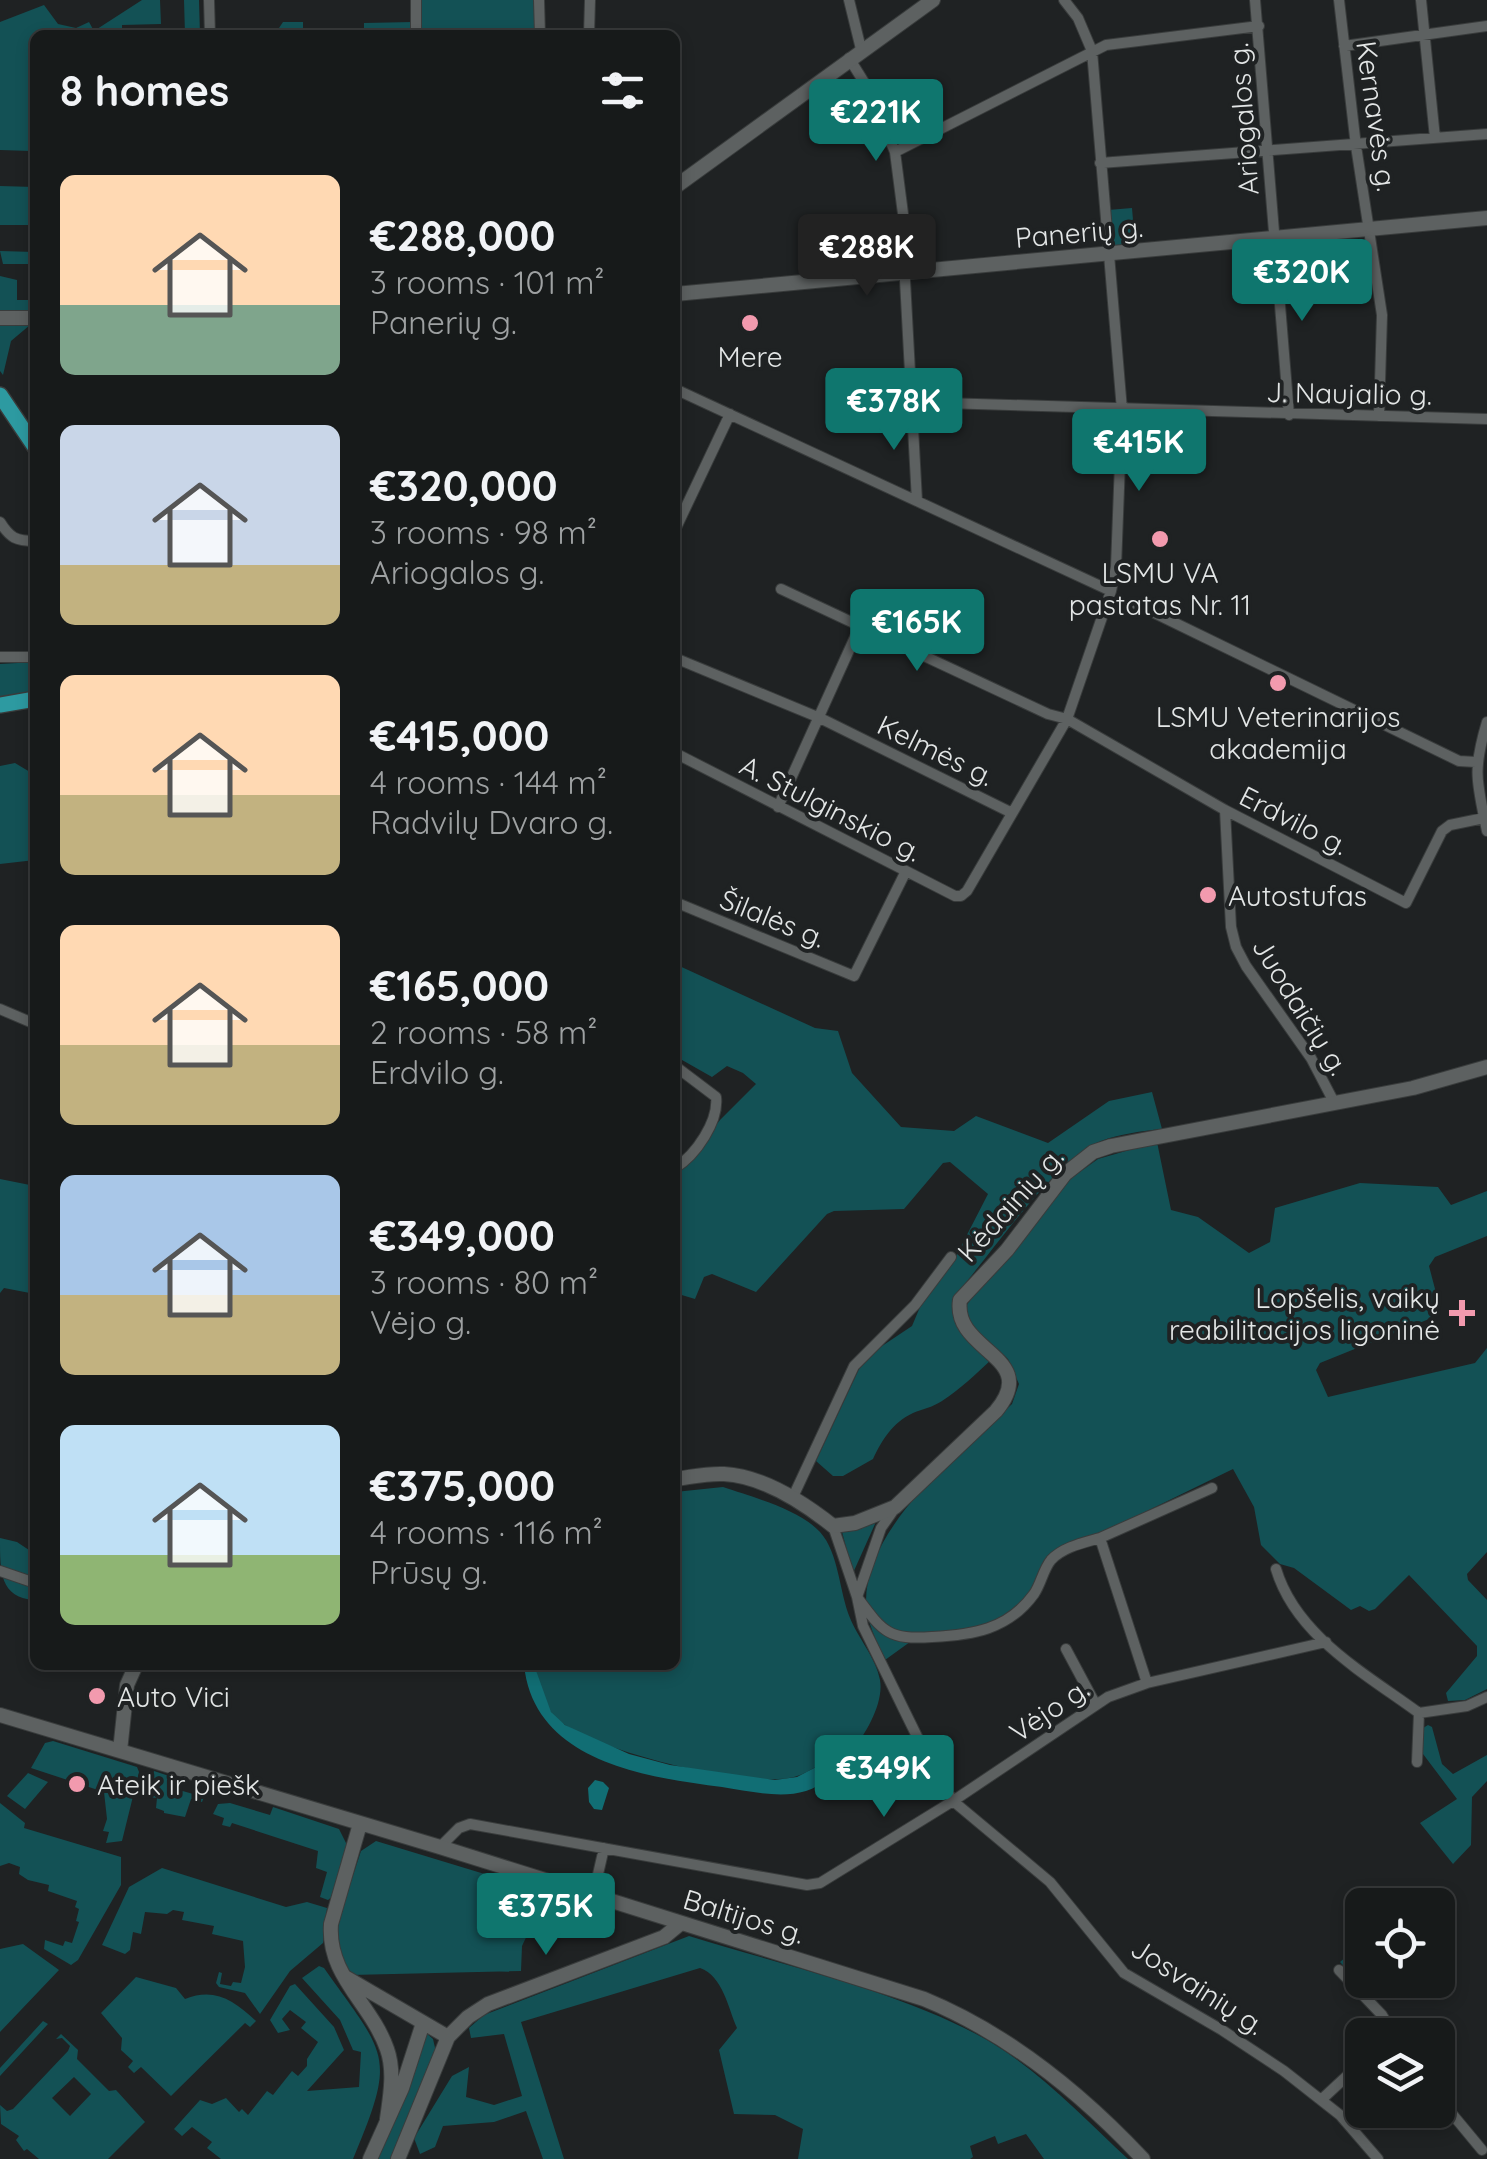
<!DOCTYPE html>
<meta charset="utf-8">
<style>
:root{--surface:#171a1a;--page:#242727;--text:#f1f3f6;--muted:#9ea1a2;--line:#363839;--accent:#0f766e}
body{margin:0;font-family:Quicksand,sans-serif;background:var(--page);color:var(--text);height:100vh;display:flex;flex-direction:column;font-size:38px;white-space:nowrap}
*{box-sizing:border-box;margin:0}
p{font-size:32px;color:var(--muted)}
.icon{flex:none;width:55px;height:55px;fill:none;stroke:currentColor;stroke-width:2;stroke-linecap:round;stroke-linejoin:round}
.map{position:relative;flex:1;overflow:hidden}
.details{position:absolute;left:30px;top:30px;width:650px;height:1640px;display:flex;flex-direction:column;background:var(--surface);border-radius:15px;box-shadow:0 5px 15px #0003,0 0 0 2px var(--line)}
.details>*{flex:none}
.fabs{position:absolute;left:1345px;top:1888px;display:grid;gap:20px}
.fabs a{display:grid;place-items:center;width:110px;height:110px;border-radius:15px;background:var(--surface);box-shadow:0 5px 15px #0003,0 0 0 2px var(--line);font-size:50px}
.price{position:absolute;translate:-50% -85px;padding:0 22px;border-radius:10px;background:var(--accent);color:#fff;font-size:32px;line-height:65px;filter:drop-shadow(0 2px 5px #0008)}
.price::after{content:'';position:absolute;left:50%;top:60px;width:30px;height:22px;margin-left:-15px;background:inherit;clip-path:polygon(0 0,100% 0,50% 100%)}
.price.current{background:#222;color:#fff}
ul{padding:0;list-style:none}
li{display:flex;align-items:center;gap:30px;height:250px;padding:0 30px}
li span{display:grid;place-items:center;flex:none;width:280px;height:200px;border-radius:15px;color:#555}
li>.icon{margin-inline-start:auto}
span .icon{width:120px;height:120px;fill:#fffc;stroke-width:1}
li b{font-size:42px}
h2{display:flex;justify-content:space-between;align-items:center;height:120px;padding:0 30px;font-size:42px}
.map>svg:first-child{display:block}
.green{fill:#135155;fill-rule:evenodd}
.water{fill:#116e74}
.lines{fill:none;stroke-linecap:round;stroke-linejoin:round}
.street-casing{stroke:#393c3c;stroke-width:12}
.secondary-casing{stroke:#393c3c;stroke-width:16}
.primary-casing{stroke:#393c3c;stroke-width:18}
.street{stroke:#5d6161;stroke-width:10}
.secondary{stroke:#5d6161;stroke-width:14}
.primary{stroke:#2d9aa1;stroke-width:15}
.poi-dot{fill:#f29aae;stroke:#1f2223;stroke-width:4}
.labels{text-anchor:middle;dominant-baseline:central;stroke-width:8;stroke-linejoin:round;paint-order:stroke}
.street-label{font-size:28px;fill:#e3e6e6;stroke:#1f2223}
.poi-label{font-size:28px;fill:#e3e6e6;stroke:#1f2223}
</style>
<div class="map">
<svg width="1487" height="2159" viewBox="0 0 1487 2159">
<rect width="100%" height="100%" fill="#1f2223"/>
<path class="green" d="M142,0H160L161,24L122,25V31H112V35H35V156L31,151L0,150V22L44,5L58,24L76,28L89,22L94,31Z
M184,0H199L200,35H185Z
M422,0H534L535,35H422Z
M283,22H303V35H225L223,34H275Z
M413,22V35H364V23Z
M0,186L35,187V225H0Z
M1132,208L1135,244L1112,246L1108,210Z
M0,251L35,252V264H3Z
M0,276L17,280V300H35V310H0Z
M0,325H30L11,341L3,375L0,371Z
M35,662V692L0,700V664Z
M15,763L35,775V860L0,864V766Z
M675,964L815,1028L838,1031L852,1073L901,1127L954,1131L976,1116L1048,1143L1109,1101L1152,1092L1162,1129C1142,1131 1119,1134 1101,1141C1058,1157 994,1249 963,1286C944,1326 963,1334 991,1360C975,1375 960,1389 942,1401C933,1407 923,1409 913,1413C892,1423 882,1440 873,1459L843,1476H833L816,1461L859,1369L879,1348L912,1326L920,1307L954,1260L988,1194L950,1162L943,1163L904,1209L834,1211L827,1214L756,1292L712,1274L704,1277L695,1299L675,1293V1176L720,1120L756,1084L743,1073L727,1066L712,1077L675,1056Z
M1157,1142L1171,1210L1198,1217L1249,1253L1270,1242L1275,1208L1360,1183L1438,1187L1451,1205L1487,1191V1236L1435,1257L1429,1266L1440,1308L1434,1317L1320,1363L1316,1370L1328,1397L1475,1363L1487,1348V1552L1467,1574L1468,1580L1487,1600V1689L1465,1700L1448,1701L1446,1693L1477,1656V1646L1409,1575L1375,1609L1369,1611L1360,1606L1351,1610L1294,1568L1280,1564L1261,1545L1254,1507L1233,1469L1104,1532L1061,1549L1032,1592L1007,1615L982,1630L921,1634L885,1660C877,1642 866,1621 866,1601C866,1525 962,1451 1012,1404L1019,1384L1008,1359L968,1322L966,1306L983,1282L1070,1179L1098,1159Z
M0,1179L35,1186V1294L4,1288L0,1293Z
M723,1487C752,1497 799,1509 820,1532C839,1553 839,1591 850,1618C858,1638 876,1658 880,1680C884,1703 866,1733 853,1750L845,1744C829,1757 813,1772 794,1777C749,1789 584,1750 553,1715C542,1702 539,1681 534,1665H675V1492Z
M874,1522L875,1524L853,1573L842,1532Z
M0,1538L17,1542L35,1554V1605L34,1600C0,1597 0,1573 0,1538Z
M1428,1725L1432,1727L1442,1764L1453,1774L1487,1755V1781L1472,1797L1471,1845L1453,1864L1420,1823L1457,1799L1423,1754V1728Z
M53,1741L137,1767L139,1772L122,1841L106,1843L109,1832L103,1831L107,1819L104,1792L31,1768L45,1743Z
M154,1771L181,1780L179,1790L204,1797L202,1802L191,1799L185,1817L164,1813V1811L156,1808L157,1798L147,1797Z
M28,1773L48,1782L25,1809L7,1796Z
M0,1803L25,1823L24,1828L121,1857V1885L78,1960L71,1965L44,1949L45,1940L63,1946L65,1941L72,1943L79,1922L76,1921L79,1909L75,1907L77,1901L48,1891L49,1885L28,1880L19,1874L20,1867L9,1863L0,1866Z
M230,1803L270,1815L273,1807L339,1829L347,1845L333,1896L328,1900L320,1897L327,1872L316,1868L318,1851L232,1823L230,1827L222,1825L224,1818L213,1814L218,1804Z
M376,1841L547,1893L522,1946L521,1971L351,1975L336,1947L338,1921L361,1851Z
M162,1868L286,1907L307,1902L327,1908L323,1943L290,1971L260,2014L245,1993L219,1987L216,1983L219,1972L222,1973L220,1984L231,1986L233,1982L241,1983L245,1967L243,1941L212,1934L214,1926L182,1920L184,1912L173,1910L167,1914L145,1912L141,1934L133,1932L130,1950L125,1954L102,1945L129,1887Z
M689,1936C782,1965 903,1992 987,2040C1039,2070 1084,2118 1128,2159H1044L1026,2134L998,2144L995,2136L970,2146L973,2157L970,2159H798L803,2129L775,2115L734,2114L719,2050L737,2028C728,2008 723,1976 700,1968L521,2022L564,2159H543L526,2111L494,2122L443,2126L435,2147L420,2154L414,2138L452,2076L469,2067L466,2097L494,2105L522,2096L504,2034L471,2038L469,2028L484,2015Z
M23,1944L59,1970L0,2032V1949Z
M1355,1949L1362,1957V1980H1380L1368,1992L1340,1962Z
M319,1966L324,1968C387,2057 397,2054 353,2159H221L207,2148L212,2142L192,2127L182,2136L174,2129L200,2100L212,2104L226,2098L239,2112L242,2109L248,2115L267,2091L273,2095L292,2071L298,2076L307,2066V2059L318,2042L301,2028L306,2022L290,2010L282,2019L290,2030L278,2033L270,2020L290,1986L295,1984L334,2027L344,2050L307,2091L359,2087L361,2052L353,2050L340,2020L302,1978Z
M136,1977L176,1988L185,1999C214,1987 234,2000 256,2021L250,2027L245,2023L171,2096L141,2067L134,2073L128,2067L133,2061L121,2050L122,2038L101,2013Z
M43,2021L48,2024L0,2076V2068Z
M425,2032L433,2039L436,2052L391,2159H375Z
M61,2034L78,2050L77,2059L109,2091L116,2090L145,2122L108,2159H39L27,2149L24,2151L16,2140L19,2136L1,2124L0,2105L7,2111L13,2109L68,2051L70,2046L62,2038L56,2039ZM74,2077L91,2094L70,2116L52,2098Z"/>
<path class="water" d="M524,1665H534L551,1712L565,1725L629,1754L670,1765L775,1780L797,1777L818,1766L845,1744L853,1750V1763C838,1771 822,1786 806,1791C780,1799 749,1791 722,1787C644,1777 534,1761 524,1665Z
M595,1780L603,1782L609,1788L602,1810L594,1809L589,1802L588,1788Z"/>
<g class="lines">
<g class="street-casing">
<path id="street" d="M209,0L210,35
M416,0V35
M539,0L540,35
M849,0L861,49
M1255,0L1289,415
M1339,0L1356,146L1382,315L1379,416
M1421,0L1435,138
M589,35L590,0
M1344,46L1487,26
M849,58L867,87L895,152L909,260L905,280L917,501
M895,152L1106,45L1259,26
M1100,163L1487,134
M675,389L1111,591
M910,402L1487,419
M0,522C10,538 16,541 35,541
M675,530L730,414
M781,589L1048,714L1067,719L1225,810L1406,903L1442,831L1450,825L1484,818
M1136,604L1459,761L1476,762
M0,657H35
M675,658L820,718L1012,813
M1487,722C1472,772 1477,782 1487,831
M675,753L955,896H961L967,891L1067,719L1111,591L1116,567L1122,410L1092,51L1078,18L1064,0
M778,807L860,626
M1225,810L1231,927L1236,947L1246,966L1311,1058L1335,1104
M675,902L854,976L906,871
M0,1009L35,1024
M675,1066L716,1097C719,1121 696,1155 675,1168
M792,1499L854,1366L915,1305L951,1257
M895,1508L881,1528L857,1597C883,1632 888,1640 932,1637C972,1635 1008,1630 1034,1594C1041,1584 1043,1570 1051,1560C1063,1547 1083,1543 1100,1538
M833,1526L857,1597L863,1626L930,1763L953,1801L1050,1882L1124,1973L1222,2030L1284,2071L1340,2115L1378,2159
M1276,1569C1296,1636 1366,1674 1419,1713L1417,1762
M0,1571L35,1583
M1066,1649L1096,1705
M1147,1683L1100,1538L1212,1488
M1419,1713L1467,1706L1487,1697
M440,1847L459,1828L470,1824L807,1885L820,1883L953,1801L1108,1697L1147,1683L1326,1642
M593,1896L604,1848
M1339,1970L1382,2015L1394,2035
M1438,2097L1482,2150
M1321,2100L1362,2062"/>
</g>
<g class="secondary-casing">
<path id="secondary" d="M675,187L933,0
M675,294L1487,218
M0,318H35
M675,1479C691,1477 708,1473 724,1474C762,1476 804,1503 833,1526L855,1523L895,1507L996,1411C1042,1356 952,1352 960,1300L1007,1250L1065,1174L1093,1152L1111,1146L1413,1088L1487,1067
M0,1715L440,1847L924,1999C1009,2034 1080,2092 1143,2159
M120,1751L127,1685L136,1665
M360,1824L331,1924C327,1976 371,2003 387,2049C395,2071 390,2097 387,2119
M345,1977L448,2037
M370,2159L402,2088L423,2023
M398,2159L448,2037L468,2017L488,2004L664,1937L681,1923"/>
</g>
<g class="primary-casing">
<path id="primary" d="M0,395L35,447
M0,705L35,699"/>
</g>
<use href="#street" class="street"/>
<use href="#secondary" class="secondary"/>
<use href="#primary" class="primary"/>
</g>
<g class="poi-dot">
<circle cx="750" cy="323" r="10"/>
<circle cx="1160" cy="539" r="10"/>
<circle cx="1278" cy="683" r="10"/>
<circle cx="1208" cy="895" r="10"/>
<path d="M1457 1298h10v10h10v10h-10v10h-10v-10h-10v-10h10z"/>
<circle cx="97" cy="1696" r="10"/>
<circle cx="77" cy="1784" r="10"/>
</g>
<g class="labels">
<g class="street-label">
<text transform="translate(1377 116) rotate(82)">Kernavės g.</text>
<text transform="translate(1243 119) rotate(-94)">Ariogalos g.</text>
<text transform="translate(1079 232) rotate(-5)">Panerių g.</text>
<text transform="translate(1349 393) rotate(1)">J. Naujalio g.</text>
<text transform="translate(936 750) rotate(26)">Kelmės g.</text>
<text transform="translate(831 808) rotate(27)">A. Stulginskio g.</text>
<text transform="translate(1294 820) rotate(27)">Erdvilo g.</text>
<text transform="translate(773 918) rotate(22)">Šilalės g.</text>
<text transform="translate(1301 1006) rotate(58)">Juodaičių g.</text>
<text transform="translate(1010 1204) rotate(-48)">Kėdainių g.</text>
<text transform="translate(1049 1710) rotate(-34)">Vėjo g.</text>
<text transform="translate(744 1916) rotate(17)">Baltijos g.</text>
<text transform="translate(1198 1986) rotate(33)">Josvainių g.</text>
</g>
<g class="poi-label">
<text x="750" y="356">Mere</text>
<text x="1160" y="572">LSMU VA<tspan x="1160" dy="32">pastatas Nr. 11</tspan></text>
<text x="1278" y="716">LSMU Veterinarijos<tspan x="1278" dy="32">akademija</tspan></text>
<text x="1228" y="895" text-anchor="start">Autostufas</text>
<text x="1440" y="1297" text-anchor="end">Lopšelis, vaikų<tspan x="1440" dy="32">reabilitacijos ligoninė</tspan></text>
<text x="117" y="1696" text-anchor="start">Auto Vici</text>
<text x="97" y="1784" text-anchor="start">Ateik ir piešk</text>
</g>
</g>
</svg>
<div class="fabs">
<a><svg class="icon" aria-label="locate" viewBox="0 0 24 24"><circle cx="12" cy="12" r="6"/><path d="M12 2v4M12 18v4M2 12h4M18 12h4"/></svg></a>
<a><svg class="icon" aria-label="layers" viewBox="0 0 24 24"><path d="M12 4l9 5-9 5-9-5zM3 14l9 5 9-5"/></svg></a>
</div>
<b class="price" style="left:876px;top:164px">€221K</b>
<b class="price current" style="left:867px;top:299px">€288K</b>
<b class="price" style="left:1302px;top:324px">€320K</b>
<b class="price" style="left:894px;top:453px">€378K</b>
<b class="price" style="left:1139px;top:494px">€415K</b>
<b class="price" style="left:917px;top:674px">€165K</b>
<b class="price" style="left:884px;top:1820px">€349K</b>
<b class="price" style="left:546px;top:1958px">€375K</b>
<section class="details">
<h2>8 homes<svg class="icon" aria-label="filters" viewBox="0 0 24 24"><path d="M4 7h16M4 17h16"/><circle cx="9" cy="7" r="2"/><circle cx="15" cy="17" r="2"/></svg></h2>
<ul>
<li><span style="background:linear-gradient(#ffd9b3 65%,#7fa58c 0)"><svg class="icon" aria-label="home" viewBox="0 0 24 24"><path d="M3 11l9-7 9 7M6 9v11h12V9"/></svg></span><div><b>€288,000</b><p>3 rooms · 101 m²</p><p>Panerių g.</p></div></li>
<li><span style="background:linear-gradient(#c9d6e8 70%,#c2b280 0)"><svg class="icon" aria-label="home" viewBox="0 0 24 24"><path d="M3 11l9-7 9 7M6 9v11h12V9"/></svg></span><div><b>€320,000</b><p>3 rooms · 98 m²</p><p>Ariogalos g.</p></div></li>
<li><span style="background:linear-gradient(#ffd9b3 60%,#c2b280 0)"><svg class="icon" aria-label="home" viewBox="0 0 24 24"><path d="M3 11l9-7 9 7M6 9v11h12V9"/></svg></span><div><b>€415,000</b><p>4 rooms · 144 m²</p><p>Radvilų Dvaro g.</p></div></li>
<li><span style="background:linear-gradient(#ffd9b3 60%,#c2b280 0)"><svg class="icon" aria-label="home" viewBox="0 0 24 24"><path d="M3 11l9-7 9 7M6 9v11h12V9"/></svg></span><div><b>€165,000</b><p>2 rooms · 58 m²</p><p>Erdvilo g.</p></div></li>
<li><span style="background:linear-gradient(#a9c7e8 60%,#c2b280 0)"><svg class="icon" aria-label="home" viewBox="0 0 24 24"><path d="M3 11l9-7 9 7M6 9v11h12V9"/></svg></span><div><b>€349,000</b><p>3 rooms · 80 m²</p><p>Vėjo g.</p></div></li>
<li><span style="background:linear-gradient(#bfe0f5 65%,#8fb573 0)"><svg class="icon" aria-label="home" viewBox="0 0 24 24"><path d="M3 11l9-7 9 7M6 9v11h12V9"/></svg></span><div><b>€375,000</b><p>4 rooms · 116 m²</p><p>Prūsų g.</p></div></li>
</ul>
</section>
</div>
